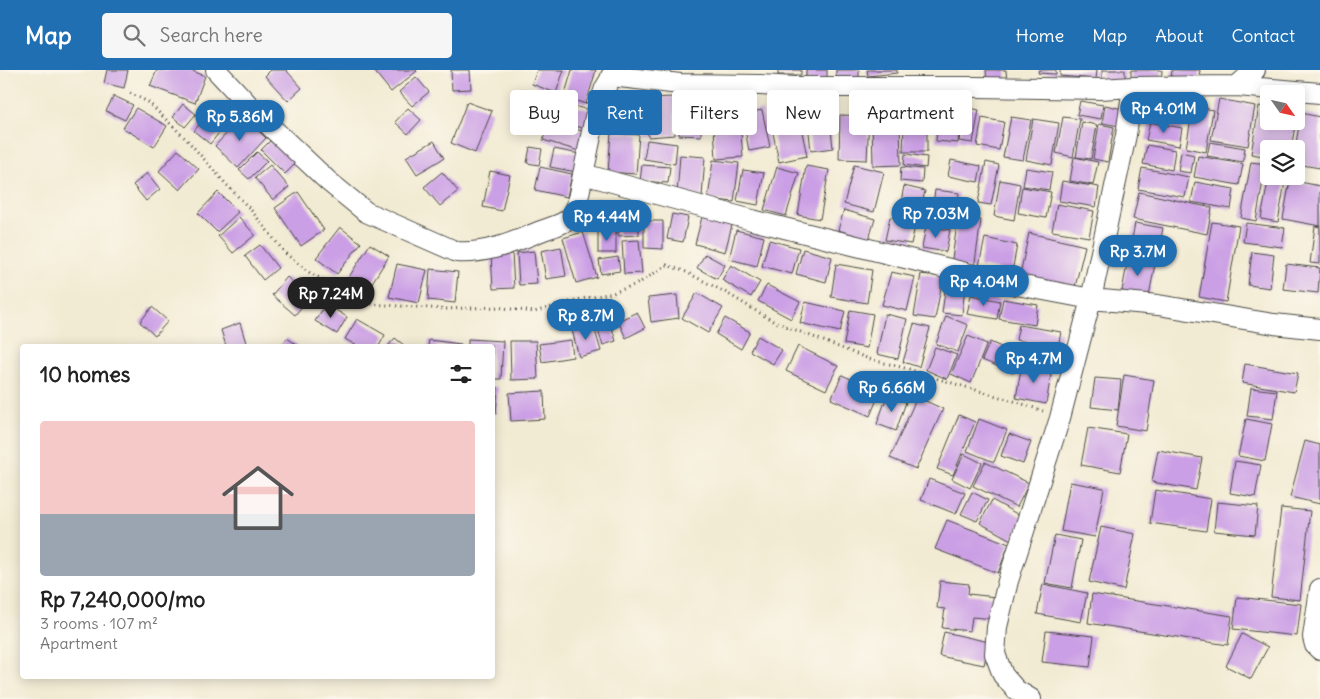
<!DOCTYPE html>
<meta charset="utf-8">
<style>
:root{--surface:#fff;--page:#f6f6f6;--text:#222;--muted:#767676;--accent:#1f6fb2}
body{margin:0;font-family:Delius,sans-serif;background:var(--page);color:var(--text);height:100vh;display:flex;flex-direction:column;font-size:19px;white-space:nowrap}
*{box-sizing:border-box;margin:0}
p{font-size:16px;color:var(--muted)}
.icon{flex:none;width:28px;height:28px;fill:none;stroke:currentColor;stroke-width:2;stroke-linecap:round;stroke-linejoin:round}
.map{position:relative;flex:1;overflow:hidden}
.drawer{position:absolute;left:20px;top:274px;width:475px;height:335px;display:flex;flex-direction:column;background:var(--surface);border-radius:5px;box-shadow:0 2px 12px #0003}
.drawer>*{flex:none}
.guide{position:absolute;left:510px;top:20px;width:475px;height:45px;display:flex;gap:10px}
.needle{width:32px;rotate:124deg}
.fabs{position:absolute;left:1260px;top:15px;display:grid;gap:10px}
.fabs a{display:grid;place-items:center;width:45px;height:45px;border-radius:5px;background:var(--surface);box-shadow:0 2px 12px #0003;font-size:25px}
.price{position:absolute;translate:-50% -42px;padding:0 11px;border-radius:18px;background:var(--accent);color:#fff;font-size:16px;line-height:32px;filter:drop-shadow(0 1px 2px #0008)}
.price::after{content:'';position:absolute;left:50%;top:30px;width:15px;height:11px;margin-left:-8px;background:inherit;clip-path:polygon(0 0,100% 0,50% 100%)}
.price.on{background:#222;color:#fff}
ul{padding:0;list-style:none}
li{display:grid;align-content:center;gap:10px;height:265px;padding:0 20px}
li span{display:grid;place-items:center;height:155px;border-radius:5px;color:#555}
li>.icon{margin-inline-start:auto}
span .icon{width:90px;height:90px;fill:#fffc;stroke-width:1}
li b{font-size:21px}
h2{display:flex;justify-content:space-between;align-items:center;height:60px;padding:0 20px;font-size:21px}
.tag{padding:0 18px;border-radius:5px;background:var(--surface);box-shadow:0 2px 12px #0003;font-size:18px;line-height:45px}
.tag.on{background:var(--accent);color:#fff}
header{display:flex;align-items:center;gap:30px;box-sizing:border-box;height:70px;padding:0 25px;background:var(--accent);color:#fff}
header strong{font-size:24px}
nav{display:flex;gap:28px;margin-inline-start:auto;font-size:18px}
.search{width:350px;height:45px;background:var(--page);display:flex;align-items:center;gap:12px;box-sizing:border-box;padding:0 18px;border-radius:5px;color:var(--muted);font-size:19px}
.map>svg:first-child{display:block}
.building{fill:#cb9fe5}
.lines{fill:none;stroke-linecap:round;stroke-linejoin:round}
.street-casing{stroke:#494844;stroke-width:22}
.path{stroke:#494844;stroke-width:3;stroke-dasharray:1 4;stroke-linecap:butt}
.street{stroke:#fff;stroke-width:20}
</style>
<header>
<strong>Map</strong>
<div class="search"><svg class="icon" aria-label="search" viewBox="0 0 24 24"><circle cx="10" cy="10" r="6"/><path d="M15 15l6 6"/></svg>Search here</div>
<nav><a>Home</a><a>Map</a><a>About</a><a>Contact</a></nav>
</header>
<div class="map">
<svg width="1320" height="629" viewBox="0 0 1320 629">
<rect width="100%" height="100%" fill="#fbf7ec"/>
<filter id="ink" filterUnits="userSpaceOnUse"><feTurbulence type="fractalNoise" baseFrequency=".02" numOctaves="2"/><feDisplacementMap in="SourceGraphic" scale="10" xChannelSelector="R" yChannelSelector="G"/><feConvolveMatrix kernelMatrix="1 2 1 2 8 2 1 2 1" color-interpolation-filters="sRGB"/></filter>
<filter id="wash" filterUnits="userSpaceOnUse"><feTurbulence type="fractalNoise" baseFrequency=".0096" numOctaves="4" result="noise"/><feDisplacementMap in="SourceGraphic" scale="20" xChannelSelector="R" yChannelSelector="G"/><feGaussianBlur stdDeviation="1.12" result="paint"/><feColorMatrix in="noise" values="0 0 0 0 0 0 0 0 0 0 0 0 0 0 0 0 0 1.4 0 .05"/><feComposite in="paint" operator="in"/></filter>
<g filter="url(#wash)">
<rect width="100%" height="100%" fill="#f2ebd3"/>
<g id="blocks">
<path class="building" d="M107,0H128L124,18L104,13Z
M157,0H190L205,6L195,33L150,16Z
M271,0H286L302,18L288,31L265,6Z
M377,0H416L417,1L391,22L375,2Z
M451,0H470L471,19L452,20Z
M537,0H564L556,23L532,14Z
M572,0H596L586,34L564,27Z
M778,0H801V5H778Z
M806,0H827V11H806Z
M836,0H859V8L836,9Z
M867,0H897V3L868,6Z
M986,0H1006L1007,13L987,14Z
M1039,0H1056V4L1038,3Z
M1060,0H1097L1096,9L1060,6Z
M1102,0H1125V16H1102Z
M1131,0H1162L1161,13L1131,14Z
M1172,0H1200L1198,12L1171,8Z
M416,7L429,22L412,36L399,22Z
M1174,25L1190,28L1186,48L1170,45Z
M114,26L133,35L125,50L106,41Z
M523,26L546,31L542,53L519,49Z
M612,26H641L640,63L611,62Z
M674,27L675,65L648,67L646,28Z
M1219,29L1255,36L1248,76L1211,70Z
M556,31L592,41L586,59L551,50Z
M1080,31L1103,35L1101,49L1077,45Z
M467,32L492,41L475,83L451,73Z
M183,34L196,44L185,57L173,47Z
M216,34L232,47L210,74L194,61Z
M1105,35L1123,39L1120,56L1102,53Z
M1193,36L1213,40L1206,82L1186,78Z
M1259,36L1269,38V51H1296L1291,79H1269V87L1251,84Z
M965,37L979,40L973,73L959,71Z
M136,38L167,56L154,77L123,58Z
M408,38L421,50L408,64L395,52Z
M797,38L807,86L779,92L769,44Z
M680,39H702L701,66L679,65Z
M762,40L770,77L749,81L742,44Z
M938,40L961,42L958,73L936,71Z
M739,41L743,87L716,89L713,43Z
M829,41L833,78L811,81L807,44Z
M1301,43L1320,47V98L1296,94V79H1295Z
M840,45L869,46L867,90L839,89Z
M243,46L266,68L238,98L215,76Z
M1011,47L1031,50L1023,90L1003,87Z
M1063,47L1080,49L1073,87L1056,83Z
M982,48L1004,52L999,80L977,76Z
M1033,49L1059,53L1052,95L1026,90Z
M550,51L588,63L582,82L543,70Z
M900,51L901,95L873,96L872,52Z
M1082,52L1097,55L1091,89L1076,87Z
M1150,52L1182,58L1179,76L1146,70Z
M904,54H927V82H903Z
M1099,54L1114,57L1108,92L1093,89Z
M611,63L639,65L636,104L608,102Z
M271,70L295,94L285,104L261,80Z
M647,70L677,74L675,94L644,89Z
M434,71L444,88L417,104L406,87Z
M1210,72L1245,78L1243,92L1207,86Z
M1147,75L1175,80L1172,100L1143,94Z
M530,77L542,79L539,95L527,93Z
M554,79L580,84L576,102L550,97Z
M178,80L199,99L180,120L159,101Z
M257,82L267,91L249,109L239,100Z
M1181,82L1194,85L1191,103L1178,101Z
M905,84L927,87L926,98L904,95Z
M680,85L705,87L702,127L677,125Z
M1198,86L1243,94L1239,115L1194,107Z
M1074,87L1098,92L1093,115L1070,111Z
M713,90L739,93L734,132L708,129Z
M951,90L981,96L978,112L948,106Z
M986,92L999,95L991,135L978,133Z
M1251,92L1266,94L1256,151L1241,148Z
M270,95L289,117L273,130L255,108Z
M642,95L670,97L668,113L640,111Z
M854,95L884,102L874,142L844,134Z
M806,96L829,100L820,149L798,145Z
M540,97L572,104L567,127L535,120Z
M777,97L799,103L786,146L764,140Z
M901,97L923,99L922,113L900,111Z
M1026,98L1052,102L1049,120L1023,116Z
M1142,98L1189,107L1185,127L1138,119Z
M743,100L764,103L758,135L737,131Z
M490,101L510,105L502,141L483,137Z
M442,102L458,121L440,136L424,117Z
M147,103L160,119L146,131L133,115Z
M1269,106H1286L1278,152L1261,149Z
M1000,110L1020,114L1014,150L994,146Z
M1290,110L1320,116V156L1283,149Z
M1062,111L1099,117L1096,137L1059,131Z
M1195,112L1234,119L1231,139L1191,132Z
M904,116L925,121L919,146L899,142Z
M1022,117L1051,122L1046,148L1018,143Z
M935,120L959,123L956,144L932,141Z
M218,122L238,142L217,162L198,143Z
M298,122L324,160L301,176L275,138Z
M1139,122L1212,138L1207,164L1133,149Z
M599,130L615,132L613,149L597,147Z
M1057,134L1094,141L1089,167L1052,161Z
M639,138V165L618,166V139Z
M844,140L875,149L869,169L838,160Z
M672,144L688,147L683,172L667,169Z
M239,147L255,165L233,183L218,166Z
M702,147L732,155L725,182L695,174Z
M890,147L916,152L911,174L885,170Z
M958,147L981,150L974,199L951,196Z
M644,151H663V179L644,178Z
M1212,152L1239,156L1226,232L1199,227Z
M1135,153L1163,158L1157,190L1129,185Z
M1246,153L1285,158L1282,177L1243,172Z
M926,156L950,160L946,182L922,178Z
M1315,156L1320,157V194L1310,193Z
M340,157L361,173L337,204L316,188Z
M598,160H616V183H598Z
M736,160L764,167L757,196L729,189Z
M583,162L597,207L576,213L563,168Z
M1029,163L1085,176L1074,221L1019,209Z
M985,168L1017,175L1012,202L979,196Z
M639,170L642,203L624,204L622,171Z
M769,170L799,178L792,204L762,196Z
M370,174L389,186L368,219L349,207Z
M260,175L278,198L263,210L245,186Z
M561,177L566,206L546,209L541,181Z
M803,179L832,187L826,212L796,204Z
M534,181L537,214L519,215L517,183Z
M1252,182L1274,185L1270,218L1248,215Z
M512,183L514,218L493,219L491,184Z
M705,184L725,195L717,209L697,198Z
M618,187L620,201L601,204L599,190Z
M1128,189L1155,194L1149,226L1122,221Z
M397,194L427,200L419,233L389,227Z
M836,194L872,200L867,233L831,227Z
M1286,194L1320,198L1318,223L1283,219Z
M731,195L760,212L751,227L722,210Z
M430,199L458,202L455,233L428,230Z
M891,202L915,207L907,241L882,235Z
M921,204L943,207L935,249L914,246Z
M287,207L310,227L295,245L272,225Z
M946,214L965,216L962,245L942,243Z
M767,215L800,232L791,249L758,231Z
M697,223L723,238L708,263L682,248Z
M677,225L679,248L651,252L648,228Z
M971,225L1000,231L997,249L967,244Z
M1003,229L1038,235L1035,255L999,249Z
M805,232L845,241L840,262L800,253Z
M326,234L347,247L337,264L315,251Z
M152,237L168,251L155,266L140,252Z
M850,240L873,244L867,278L844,274Z
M637,242L645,258L626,268L618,251Z
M885,244L907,249L898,289L877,284Z
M946,246L968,255L958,282L936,274Z
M609,248L616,271L603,275L595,252Z
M725,248L750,262L741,279L716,264Z
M357,249L385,265L379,276H357L345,269Z
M240,253L247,276H226L221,260Z
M593,254L601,281L579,287L572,260Z
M914,254L930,258L919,297L903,292Z
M1019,255L1061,262L1058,277L1016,270Z
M758,266L782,280L773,294L750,281Z
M968,266L987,274L971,313L951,304Z
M287,268L299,276H281Z
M395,268L405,276H388Z
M468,269L503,271L501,309H492V276H468Z
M429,270L461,274V276H428Z
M571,270L573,287L542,292L539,274Z
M510,271H536L538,309L511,310Z
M990,272L1021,286L1014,303L982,290Z
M798,276L838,296L826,320L786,301Z
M935,277L957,285L947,309L926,300Z
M1022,293L1052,299L1046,334L1016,328Z
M1245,294L1298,303L1294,322L1242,313Z
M842,305L880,322L870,346L831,329Z
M1124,305L1154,310L1146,361L1116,356Z
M1095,308L1121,310L1118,340L1091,337Z
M492,317H498L496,344H492Z
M1251,318L1277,321L1273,349L1247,346Z
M544,321L545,349L511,351L509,323Z
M887,326L906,332L896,361L877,354Z
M917,327L943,339L916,399L890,388Z
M959,345L975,352L953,405L937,399Z
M979,349L1007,360L994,392L967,381Z
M1246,349L1272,354L1265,391L1238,386Z
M1088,358L1127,364L1120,402L1081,395Z
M1009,364L1031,372L1023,394L1001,386Z
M1305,371L1320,375V434L1290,427Z
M1158,380L1202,388L1196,420L1152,412Z
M964,384L982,393L970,418L952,409Z
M1235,391L1261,395L1255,427L1230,423Z
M985,392L1029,413L1017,437L973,416Z
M929,409L965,423L956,444L921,430Z
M1070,412L1104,418L1095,467L1061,461Z
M1155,420L1211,429L1206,461L1150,453Z
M972,422L988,430L977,451L961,444Z
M992,430L1024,448L1011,470L980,453Z
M1217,432L1258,436L1255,465L1214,461Z
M1281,438L1310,441L1300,530L1271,527Z
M947,450L1009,474L998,503L935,479Z
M1101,457L1135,464L1124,520L1089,512Z
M1055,465L1081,470L1072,518L1045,513Z
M940,511L969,514L968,524L996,527L994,549L972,547L970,561L942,558L945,539L937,538Z
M1043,514L1087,523L1081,552L1037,544Z
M1092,524L1232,546L1228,575L1088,553Z
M1237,527L1301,534L1297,566L1233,559Z
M1046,561L1094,566L1090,597L1042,592Z
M944,562L989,572L984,595L939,586Z
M1242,564L1268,577L1251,609L1226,596Z"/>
</g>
</g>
<g filter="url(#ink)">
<use href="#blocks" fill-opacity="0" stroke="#494844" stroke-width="1"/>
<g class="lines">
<g class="street-casing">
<path id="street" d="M216,0L255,42L328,111L366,142L457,182C487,184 514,172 541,161C554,156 566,154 575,143L595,47L605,18L616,0
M611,6L680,14L760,15L795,17H976L1100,19L1133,17
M1237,16L1320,23
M583,104L752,150L1002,212L1091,229L1158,235L1274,254L1320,259
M1320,519L1313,567L1315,575L1320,580
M1031,629L1016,620L1003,605L995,584L997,557L1008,511L1060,348L1091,229L1126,65L1133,17L1237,16L1255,0"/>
</g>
<path class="path" d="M130,23L148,32L189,72L225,113L251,140L285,183L310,203L371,234L444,239L496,237L534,242L576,230L613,223L639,213L667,195L686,202L725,222L773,251L869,289L909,299L925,305L1017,332L1043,341"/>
<use href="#street" class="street"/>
</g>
</g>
</svg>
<div class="fabs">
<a><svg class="needle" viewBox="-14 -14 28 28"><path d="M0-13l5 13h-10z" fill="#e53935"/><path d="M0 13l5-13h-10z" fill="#767676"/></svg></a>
<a><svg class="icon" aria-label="layers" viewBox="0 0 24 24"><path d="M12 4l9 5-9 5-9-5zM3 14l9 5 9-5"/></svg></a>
</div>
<b class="price" style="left:1164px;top:64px">Rp 4.01M</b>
<b class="price" style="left:240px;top:72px">Rp 5.86M</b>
<b class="price" style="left:936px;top:169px">Rp 7.03M</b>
<b class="price" style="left:607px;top:172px">Rp 4.44M</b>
<b class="price" style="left:1138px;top:207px">Rp 3.7M</b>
<b class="price" style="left:984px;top:237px">Rp 4.04M</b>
<b class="price on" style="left:331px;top:249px">Rp 7.24M</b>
<b class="price" style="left:586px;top:271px">Rp 8.7M</b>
<b class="price" style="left:1034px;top:314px">Rp 4.7M</b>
<b class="price" style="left:892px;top:343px">Rp 6.66M</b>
<div class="guide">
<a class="tag">Buy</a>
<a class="tag on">Rent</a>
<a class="tag">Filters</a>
<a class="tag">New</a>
<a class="tag">Apartment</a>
</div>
<section class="drawer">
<h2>10 homes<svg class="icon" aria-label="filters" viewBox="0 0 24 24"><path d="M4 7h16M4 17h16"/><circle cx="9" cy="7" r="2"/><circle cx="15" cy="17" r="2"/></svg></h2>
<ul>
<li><span style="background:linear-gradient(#f6c9c9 60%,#9aa5b1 0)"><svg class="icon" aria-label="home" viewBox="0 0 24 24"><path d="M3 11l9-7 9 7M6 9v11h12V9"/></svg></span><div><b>Rp 7,240,000/mo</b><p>3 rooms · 107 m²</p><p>Apartment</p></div></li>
</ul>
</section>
</div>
